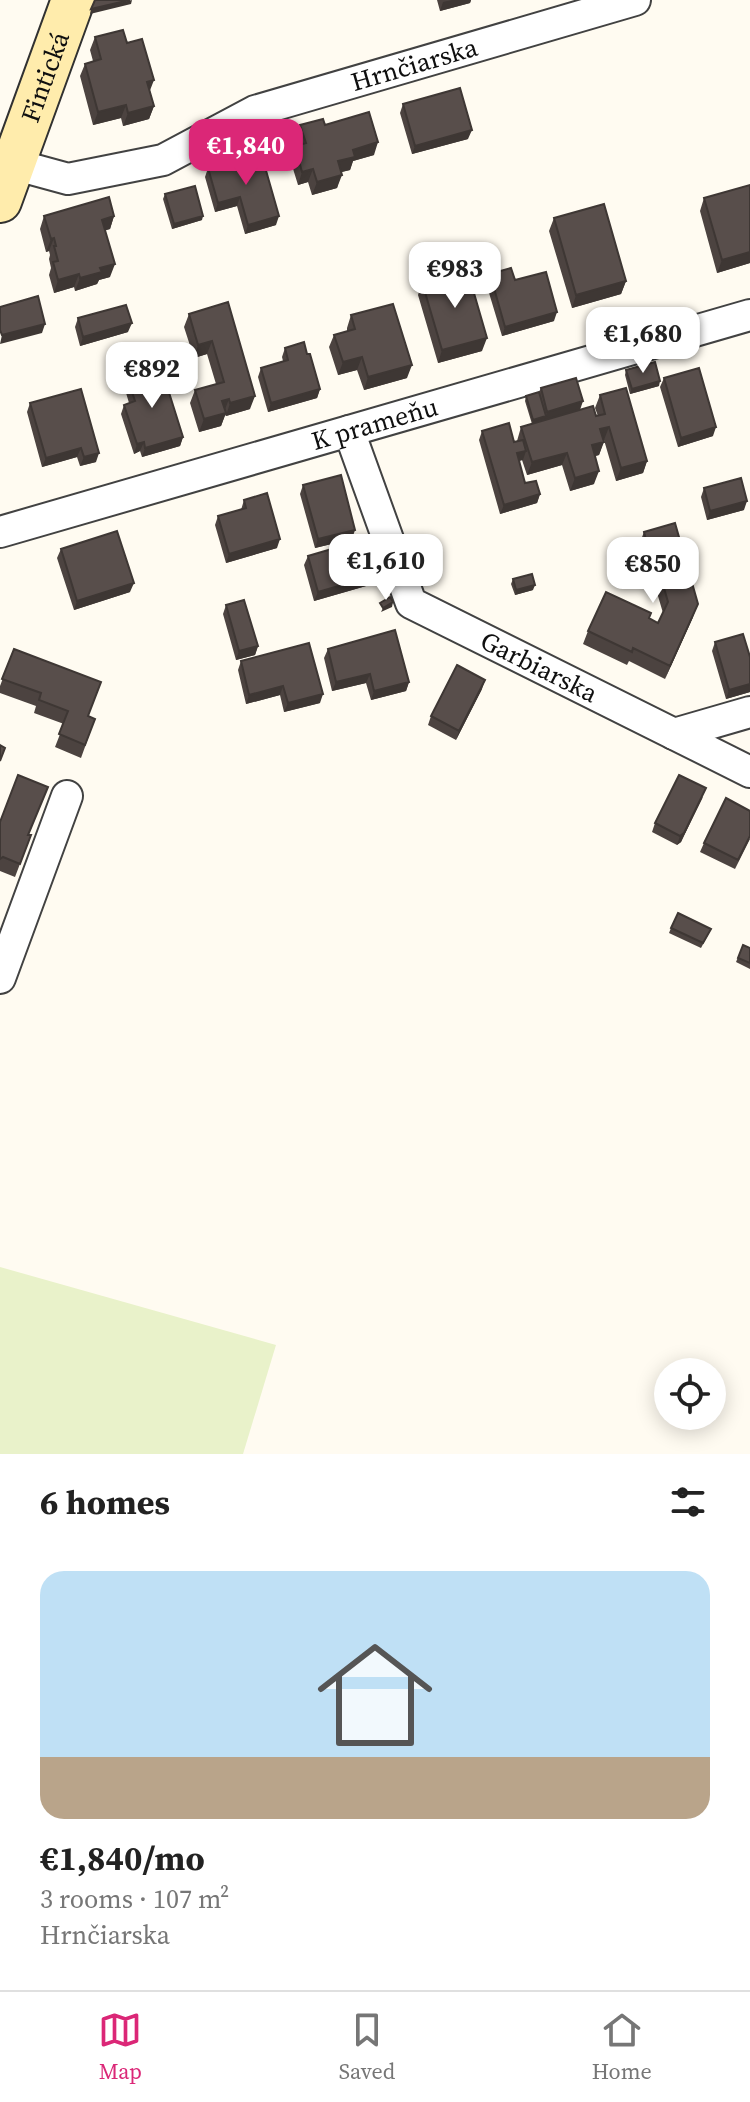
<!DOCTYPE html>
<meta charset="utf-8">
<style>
:root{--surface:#fff;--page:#f2f2f2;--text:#222;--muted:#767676;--line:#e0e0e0;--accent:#db2777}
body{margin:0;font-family:"Source Serif 4",serif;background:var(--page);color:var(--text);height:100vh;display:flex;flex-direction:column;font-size:30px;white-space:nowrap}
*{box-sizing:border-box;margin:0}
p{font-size:26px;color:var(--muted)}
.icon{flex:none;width:44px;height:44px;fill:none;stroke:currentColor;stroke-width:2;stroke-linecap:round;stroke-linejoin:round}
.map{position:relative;height:1454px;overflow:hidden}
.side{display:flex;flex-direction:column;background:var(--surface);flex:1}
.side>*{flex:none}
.buttons{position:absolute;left:654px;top:1358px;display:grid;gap:16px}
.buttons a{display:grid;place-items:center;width:72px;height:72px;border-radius:50%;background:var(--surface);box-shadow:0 4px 20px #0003;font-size:40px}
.price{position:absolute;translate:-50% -68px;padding:0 18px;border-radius:16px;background:#fff;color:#222;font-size:26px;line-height:52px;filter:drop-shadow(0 2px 4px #0008)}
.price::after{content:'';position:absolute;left:50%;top:48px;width:24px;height:18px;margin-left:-12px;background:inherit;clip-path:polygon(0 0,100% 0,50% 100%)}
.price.selected{background:var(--accent);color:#fff}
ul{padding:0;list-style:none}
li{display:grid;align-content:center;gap:16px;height:424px;padding:0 40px}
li+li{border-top:2px solid var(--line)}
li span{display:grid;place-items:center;height:248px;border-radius:24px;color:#555}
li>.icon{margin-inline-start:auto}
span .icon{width:144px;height:144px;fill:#fffc;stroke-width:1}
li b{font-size:34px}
h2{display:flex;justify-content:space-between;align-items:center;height:96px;padding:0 40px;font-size:34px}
.tabs{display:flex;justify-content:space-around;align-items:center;height:112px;border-top:2px solid var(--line);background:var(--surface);font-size:22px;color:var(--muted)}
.tabs a{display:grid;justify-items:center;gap:4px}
.tabs .selected{color:var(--accent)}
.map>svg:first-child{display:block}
.pitch{fill:#e9f2ca}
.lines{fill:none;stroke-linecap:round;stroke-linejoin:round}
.street-casing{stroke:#424242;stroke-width:34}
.secondary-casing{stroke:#313131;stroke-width:46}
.street{stroke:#fff;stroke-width:30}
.secondary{stroke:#ffecac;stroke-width:42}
.wall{fill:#4c4340}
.shaded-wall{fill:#3e3734}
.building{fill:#584e4b;stroke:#3e3734;stroke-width:2}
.labels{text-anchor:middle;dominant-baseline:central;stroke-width:8;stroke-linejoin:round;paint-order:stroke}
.street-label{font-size:26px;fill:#0f0f0f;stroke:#fff}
</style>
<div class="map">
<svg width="750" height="1454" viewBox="0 0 750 1454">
<rect width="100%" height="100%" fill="#fffbf1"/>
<path class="pitch" d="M0,1267L276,1345L243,1454H0Z"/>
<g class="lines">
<g class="street-casing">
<g id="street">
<path id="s1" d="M13,164L68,179L163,160L255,111L635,0"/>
<path id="s2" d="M349,431L411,603L674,734L750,712"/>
<path id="s3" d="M0,532L750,315"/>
<path d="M674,734L750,772"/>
<path d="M0,978L67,796"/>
</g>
</g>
<g class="secondary-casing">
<g id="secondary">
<path id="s4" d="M0,201L73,0"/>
</g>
</g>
<use href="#street" class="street"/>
<use href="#secondary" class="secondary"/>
</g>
<path class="wall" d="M437,0H471L470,3L440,11Z
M95,37L127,43L150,91L154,106L149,119L123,126L121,118L93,125L80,76L85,64L93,61L90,50Z
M403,104L468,139L412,154L400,113Z
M300,125H325L374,155L353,161L350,170L341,172L337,188L312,195L308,182L298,185L290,159L295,146L298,145L296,138Z
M208,168L276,225L245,234L237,206L215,212L205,177Z
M750,185V263L717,273L700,211L704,198Z
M165,194L202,220L172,229L163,199Z
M44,216H114L110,229L105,230L110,277L99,280L97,284L75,291L74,287L54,293L49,275L51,268L49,259L50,255L49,251L46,252L40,229Z
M554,218L626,281L621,294L572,308L549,231Z
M490,274L515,280L554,321L502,336L486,283Z
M422,282L482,351L438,363L418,295Z
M228,302L250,409L226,416L225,415L221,426L199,432L190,403L195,390L216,384L207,354L194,358L184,327L189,314Z
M351,315L407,378L364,390L357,370L338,375L329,347L334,335L347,331V328Z
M78,318L128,332L80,346L75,327Z
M285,348L307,354L320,389L317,398L268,412L258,377L261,368L283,361L282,357Z
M626,370L659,386L630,394L625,375Z
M127,377L183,437L180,446L142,457L140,451L134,454L121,414L124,405L129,403L124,386Z
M664,378L713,436L678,447L660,387Z
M541,388L580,410L596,416H598L595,408L600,395L647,461L643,473L616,481L604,440L599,455L595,456L594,484L570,491L562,465L527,475L522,460L519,461L525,483L540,494L537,503L500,514L479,440L482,431L514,442L517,441L521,427L532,424L525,401L526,396L539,392Z
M30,403L96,462L80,466L77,457L42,467L27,412Z
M303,485L352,539L315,548L300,494Z
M704,488L744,510L707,520L701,497Z
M244,500L277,548L226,563L215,525L218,516L241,510Z
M675,523L693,617L665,679L629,661L627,665L583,644L588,631L649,618L658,623L663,613L645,552L641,553L639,545L644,532Z
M61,549L130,592L74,610L57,558Z
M308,556L366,586L314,601L304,565Z
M513,579L533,590L515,595L511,584Z
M226,605L258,646L255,655L236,660L223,614Z
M715,642L750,657V692L726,699L712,651Z
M14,649L88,716L95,719L81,758L55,747L64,724L34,713L36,706L0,693V686Z
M328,649L409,682L406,691L371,700L366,683L332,691L324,658Z
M241,661L320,703L284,712L280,695L246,704L238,670Z
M482,689L456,740L428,725L431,716Z
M703,797L681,842L677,845L652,832L655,823Z
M0,822L31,835L15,877L0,871Z
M750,839L735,869L700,852L704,843Z
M671,928L709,933L701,948L669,933Z
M743,945L750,948V969L736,962Z"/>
<path class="shaded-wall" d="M132,0L131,4L90,14L91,9Z
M452,0H471L470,3L440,11L443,2Z
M154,80L149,93L147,82Z
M126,105L121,118L93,125L98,112Z
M154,106L149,119L123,126L128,113Z
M472,130L468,139L412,154L415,146Z
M378,142L374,155L353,161L350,170L334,174L338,161L353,150Z
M313,169L308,182L298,185L302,172Z
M342,175L337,188L312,195L317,182Z
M240,197L237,206L215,212L218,203Z
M114,216L110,229L97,233L102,220Z
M203,216L202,220L172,229L174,224Z
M279,216L276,225L245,234L248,225Z
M54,238L49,251L46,252L51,239Z
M750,252V263L717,273L722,260Z
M115,264L110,277L99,280L97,284L75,291L80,278L100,268Z
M79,274L74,287L54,293L58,280Z
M626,281L621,294L572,308L576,295Z
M557,312L554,321L502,336L505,327Z
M132,323L128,332L80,346L83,337Z
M45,324L42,333L0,344L2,335Z
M487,338L482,351L438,363L442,350Z
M212,341L207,354L194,358L198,345Z
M362,357L357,370L338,375L343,362Z
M412,365L407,378L364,390L368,377Z
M660,381L659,386L630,394L632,389Z
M320,389L317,398L268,412L271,403Z
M255,396L250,409L226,416L230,403Z
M229,399L224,412L222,401Z
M583,401L580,410L532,424L533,420L546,416L547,412Z
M226,413L221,426L199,432L204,419Z
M609,427L604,440L595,442L600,429Z
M716,427L713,436L678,447L681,438Z
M183,437L180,446L142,457L145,448Z
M144,442L140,451L134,454L137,444Z
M604,442L599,455L588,458L592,445Z
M81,448L77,457L42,467L46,458Z
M526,451L523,460L513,462L517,453Z
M99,453L96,462L80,466L84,457Z
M567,453L562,465L527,475L532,462Z
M647,461L643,473L616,481L621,468Z
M599,471L594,484L570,491L575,478Z
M540,494L537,503L500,514L504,505Z
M747,501L744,510L707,520L710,511Z
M355,530L352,539L315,548L318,539Z
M280,539L277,548L226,563L229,554Z
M650,539L645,552L641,553L646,540Z
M370,577L366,586L314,601L318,592Z
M134,583L130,592L74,610L77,601Z
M535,585L533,590L515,595L516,590Z
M393,602L392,607L381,612L383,608Z
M698,604L693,617L665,679L670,666Z
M258,646L255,655L236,660L239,651Z
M370,674L366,683L332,691L336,682Z
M485,680L482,689L456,740L459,731Z
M409,682L406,691L371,700L374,691Z
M750,684V692L726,699L729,690Z
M283,686L280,695L246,704L249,695Z
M323,694L320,703L284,712L288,703Z
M706,788L681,842L677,845L680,836Z"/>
<path class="building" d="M95,0H130L91,9Z
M123,30L127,43L142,39L154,80L147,82L154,106L128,113L126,105L98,112L85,64L101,59L95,37Z
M460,88L472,130L415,146L403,104Z
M369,112L378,142L353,150L355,157L338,161L342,175L317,182L313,169L302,172L295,146L306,143L300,125L323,119L325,125Z
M261,153L279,216L248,225L240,197L218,203L208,168Z
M750,185V252L722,260L704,198Z
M195,186L203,216L174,224L165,194Z
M109,197L114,216L102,220L115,264L100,268L102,272L80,278L79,274L58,280L53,262L58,261L54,246H56L54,238L51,239L44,216Z
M604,204L626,281L576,295L554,218Z
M511,268L515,280L546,272L557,312L505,327L490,274Z
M467,269L487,338L442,350L422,282Z
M38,296L45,324L2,335L0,330V307Z
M228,302L255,396L230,403L229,399L222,401L226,413L204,419L195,390L224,382L212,341L198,345L189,314Z
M393,304L412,365L368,377L362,357L343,362L334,335L355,329L351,315Z
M126,305L132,323L83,337L78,318Z
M304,342L307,354H310L320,389L271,403L261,368L288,360L285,348Z
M655,362L660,381L632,389L626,370Z
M161,367L183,437L145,448L144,442L137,444L124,405L135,401L127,377Z
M699,368L716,427L681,438L664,378Z
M576,378L583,401L547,412L541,388Z
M626,388L647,461L621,468L609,427L600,429L604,442L592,445L599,471L575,478L567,453L532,462L521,427L593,406L596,416L605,414L600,395Z
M81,389L99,453L84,457L81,448L46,458L30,403Z
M539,392L546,416L533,420L526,396Z
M509,423L514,442L523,440L526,451L517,453L525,483L536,481L540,494L504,505L482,431Z
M341,475L355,530L318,539L303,485Z
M741,478L747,501L710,511L704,488Z
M267,493L280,539L229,554L218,516L246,508L244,500Z
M675,523L698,604L670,666L633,648L632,652L588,631L606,592L651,613L649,618L658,623L668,602L650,539L646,540L644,532Z
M117,531L134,583L77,601L61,549Z
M359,541L370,577L318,592L308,556Z
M532,574L535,585L516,590L513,579Z
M390,597L393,602L383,608L380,603Z
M244,600L258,646L239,651L226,605Z
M395,630L409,682L374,691L370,674L336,682L328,649Z
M743,634L750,657V684L729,690L715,642Z
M309,643L323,694L288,703L283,686L249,695L241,661Z
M14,649L101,682L88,716L95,719L85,745L59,734L68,711L39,700L41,693L2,679Z
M457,665L485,680L459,731L431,716Z
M0,745L5,748L0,761Z
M18,775L48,787L28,835H31L20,864L3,857L0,859V822Z
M679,775L706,788L684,833L680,836L655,823Z
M726,798L750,811V836L738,860L704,843Z
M678,913L711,929L703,943L671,928Z
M743,945L750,948V963L738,958Z"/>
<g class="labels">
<g class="street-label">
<text stroke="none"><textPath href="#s1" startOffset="424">Hrnčiarska</textPath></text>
<text stroke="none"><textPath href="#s4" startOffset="132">Fintická</textPath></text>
<text stroke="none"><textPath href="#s3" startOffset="390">K prameňu</textPath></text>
<text stroke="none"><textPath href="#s2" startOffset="326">Garbiarska</textPath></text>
</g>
</g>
</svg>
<div class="buttons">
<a><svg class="icon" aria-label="locate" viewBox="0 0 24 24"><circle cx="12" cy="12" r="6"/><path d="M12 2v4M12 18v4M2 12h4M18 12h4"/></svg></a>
</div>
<b class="price selected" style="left:246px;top:187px">€1,840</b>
<b class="price" style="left:455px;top:310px">€983</b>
<b class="price" style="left:643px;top:375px">€1,680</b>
<b class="price" style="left:152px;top:410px">€892</b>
<b class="price" style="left:386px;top:602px">€1,610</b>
<b class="price" style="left:653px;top:605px">€850</b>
</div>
<section class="side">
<h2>6 homes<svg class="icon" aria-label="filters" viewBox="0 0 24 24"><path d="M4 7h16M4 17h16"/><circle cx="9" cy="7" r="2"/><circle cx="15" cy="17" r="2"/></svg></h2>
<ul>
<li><span style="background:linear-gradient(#bfe0f5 75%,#b9a48a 0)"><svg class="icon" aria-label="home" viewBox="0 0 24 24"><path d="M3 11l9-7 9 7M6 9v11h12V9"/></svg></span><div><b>€1,840/mo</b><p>3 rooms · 107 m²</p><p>Hrnčiarska</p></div></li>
</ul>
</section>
<nav class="tabs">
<a class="selected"><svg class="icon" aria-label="map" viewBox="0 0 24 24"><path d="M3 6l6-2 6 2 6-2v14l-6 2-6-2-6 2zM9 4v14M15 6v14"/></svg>Map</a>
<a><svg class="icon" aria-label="saved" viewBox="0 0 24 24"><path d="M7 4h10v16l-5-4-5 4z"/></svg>Saved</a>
<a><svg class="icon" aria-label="home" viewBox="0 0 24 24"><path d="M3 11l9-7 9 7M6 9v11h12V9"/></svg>Home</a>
</nav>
